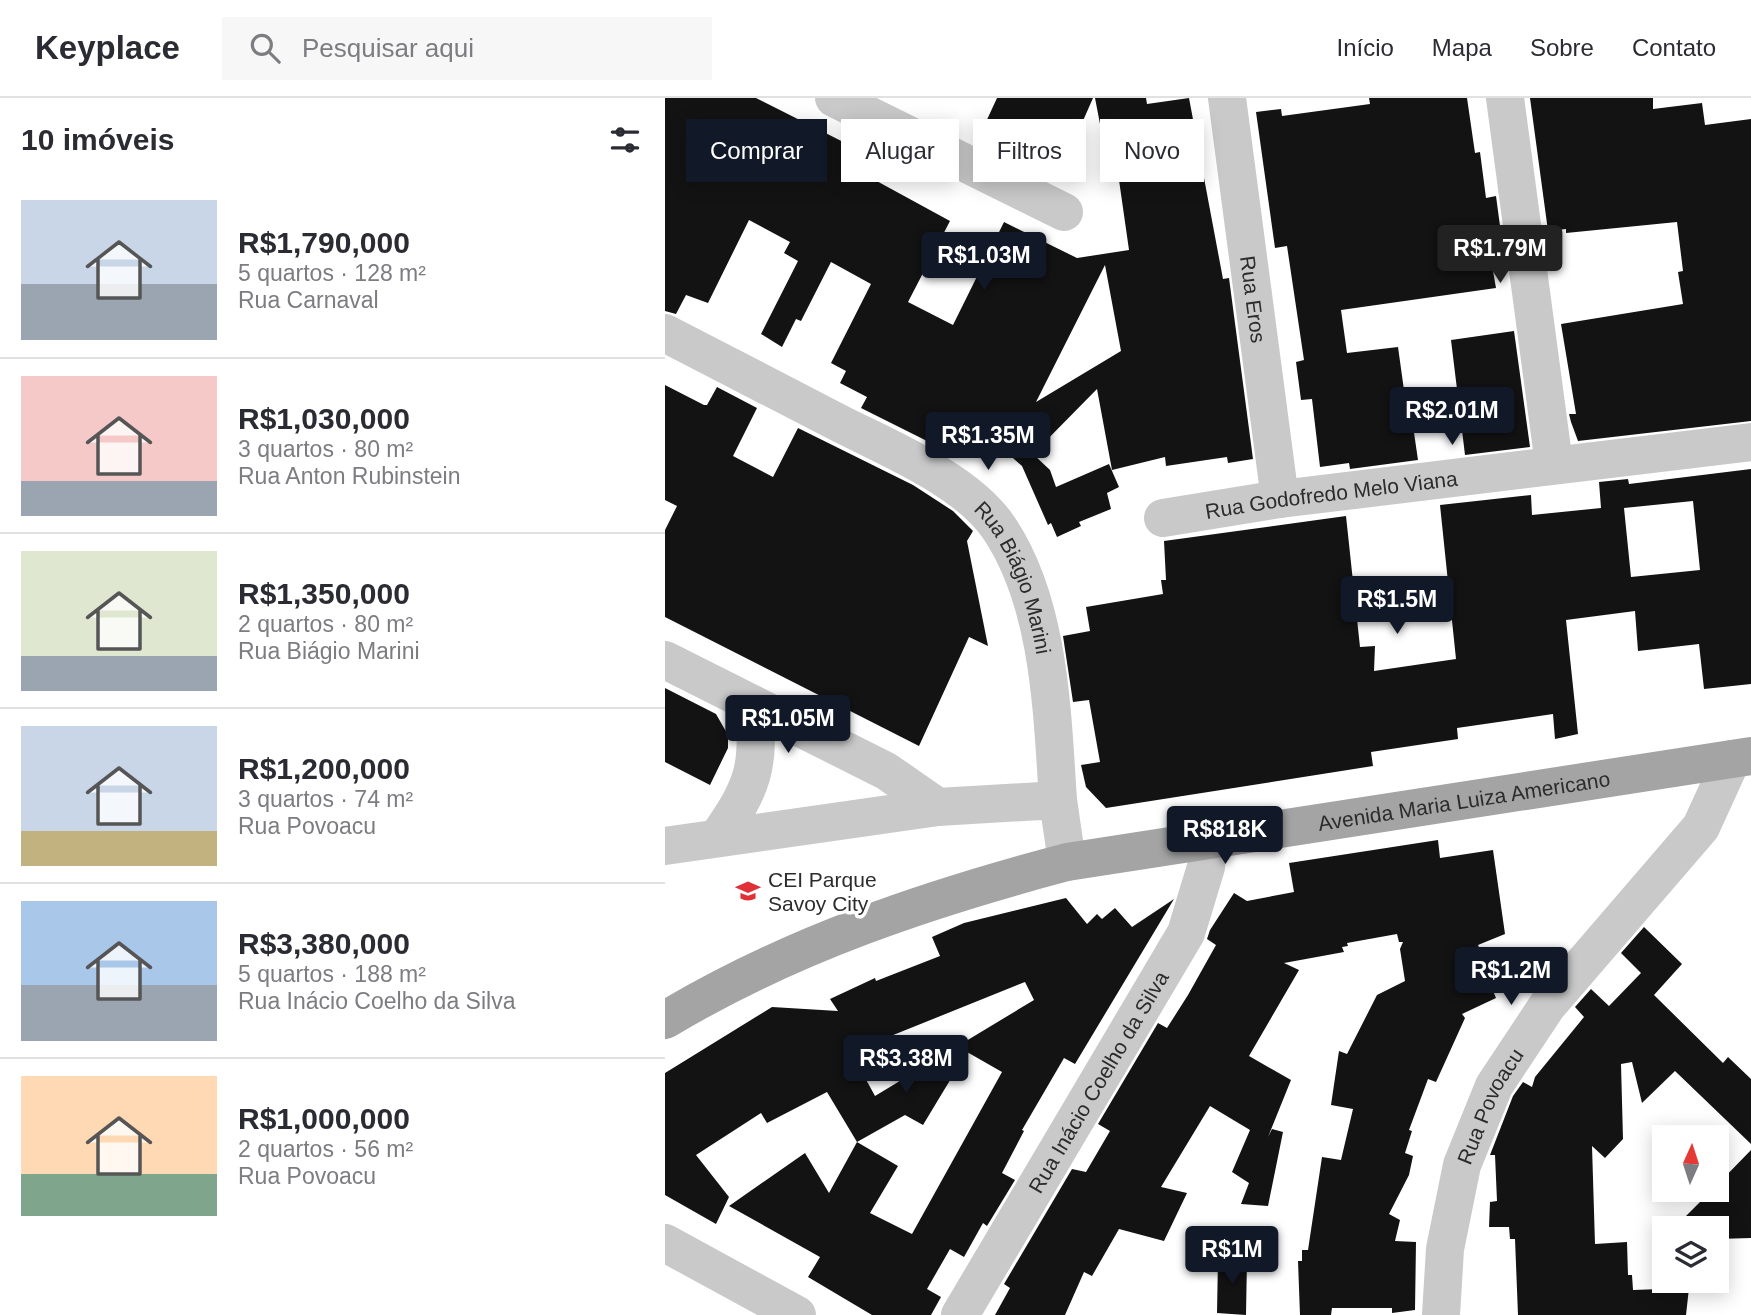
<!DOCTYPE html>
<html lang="pt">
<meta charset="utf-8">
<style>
:root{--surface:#fff;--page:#f7f7f7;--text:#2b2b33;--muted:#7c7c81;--line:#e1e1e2;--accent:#111827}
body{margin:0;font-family:Arial,sans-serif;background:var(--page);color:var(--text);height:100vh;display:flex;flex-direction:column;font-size:26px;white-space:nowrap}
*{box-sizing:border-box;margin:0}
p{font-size:23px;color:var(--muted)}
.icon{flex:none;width:38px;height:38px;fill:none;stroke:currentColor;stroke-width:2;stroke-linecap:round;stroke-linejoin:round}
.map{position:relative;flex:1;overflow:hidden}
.panel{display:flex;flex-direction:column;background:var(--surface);width:665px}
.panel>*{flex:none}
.banner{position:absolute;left:21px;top:21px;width:665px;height:63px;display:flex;gap:14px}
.needle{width:46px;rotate:3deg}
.tools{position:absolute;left:987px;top:1027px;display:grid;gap:14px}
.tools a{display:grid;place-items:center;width:77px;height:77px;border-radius:0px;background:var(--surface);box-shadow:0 4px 18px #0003;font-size:35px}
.price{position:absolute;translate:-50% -60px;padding:0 16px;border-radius:7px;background:var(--accent);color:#fff;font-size:23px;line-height:46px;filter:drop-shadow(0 2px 4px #0008)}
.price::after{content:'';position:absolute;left:50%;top:42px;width:21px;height:16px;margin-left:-10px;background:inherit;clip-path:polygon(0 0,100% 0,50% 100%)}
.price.on{background:#222;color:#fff}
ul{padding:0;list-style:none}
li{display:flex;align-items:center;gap:21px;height:175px;padding:0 21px}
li+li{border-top:2px solid var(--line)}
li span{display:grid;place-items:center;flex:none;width:196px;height:140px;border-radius:0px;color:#555}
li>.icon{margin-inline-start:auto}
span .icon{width:84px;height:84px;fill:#fffc;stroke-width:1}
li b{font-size:30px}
h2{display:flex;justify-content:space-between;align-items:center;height:84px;padding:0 21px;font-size:30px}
.chip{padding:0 24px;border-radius:0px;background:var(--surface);box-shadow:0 4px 18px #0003;font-size:24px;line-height:63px}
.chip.on{background:var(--accent);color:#fff}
header{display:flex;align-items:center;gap:42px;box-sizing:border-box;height:98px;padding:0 35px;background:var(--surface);border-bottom:2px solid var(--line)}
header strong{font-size:33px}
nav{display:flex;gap:38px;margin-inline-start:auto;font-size:24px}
.search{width:490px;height:63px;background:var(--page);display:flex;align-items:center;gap:18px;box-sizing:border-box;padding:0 24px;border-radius:0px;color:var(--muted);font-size:26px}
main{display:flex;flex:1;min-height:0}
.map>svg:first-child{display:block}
.building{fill:#131313;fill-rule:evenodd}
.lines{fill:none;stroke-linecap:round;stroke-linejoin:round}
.minor{stroke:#c9c9c9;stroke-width:38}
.major{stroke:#a4a4a4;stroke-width:38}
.labels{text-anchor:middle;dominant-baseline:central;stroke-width:7;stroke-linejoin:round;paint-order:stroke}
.street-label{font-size:21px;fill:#2c2c2c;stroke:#fff}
.poi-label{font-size:21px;fill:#2c2c2c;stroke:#fff;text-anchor:start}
</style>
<header>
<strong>Keyplace</strong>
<div class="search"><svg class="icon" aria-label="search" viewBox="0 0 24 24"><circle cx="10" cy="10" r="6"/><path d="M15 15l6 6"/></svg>Pesquisar aqui</div>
<nav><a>Início</a><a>Mapa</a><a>Sobre</a><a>Contato</a></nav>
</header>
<main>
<section class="panel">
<h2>10 imóveis<svg class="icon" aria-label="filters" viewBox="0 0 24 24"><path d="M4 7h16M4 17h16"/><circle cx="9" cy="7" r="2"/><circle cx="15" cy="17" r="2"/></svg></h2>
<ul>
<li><span style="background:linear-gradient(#c9d6e8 60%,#9aa5b1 0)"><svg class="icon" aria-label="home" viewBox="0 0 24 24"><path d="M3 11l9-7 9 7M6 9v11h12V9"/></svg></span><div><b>R$1,790,000</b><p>5 quartos · 128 m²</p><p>Rua Carnaval</p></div></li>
<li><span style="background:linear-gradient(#f6c9c9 75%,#9aa5b1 0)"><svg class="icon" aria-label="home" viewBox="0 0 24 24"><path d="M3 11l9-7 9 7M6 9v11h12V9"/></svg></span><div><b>R$1,030,000</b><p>3 quartos · 80 m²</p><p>Rua Anton Rubinstein</p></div></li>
<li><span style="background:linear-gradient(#dfe7d0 75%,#9aa5b1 0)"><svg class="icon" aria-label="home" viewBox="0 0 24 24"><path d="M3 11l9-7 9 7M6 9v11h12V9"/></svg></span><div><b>R$1,350,000</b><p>2 quartos · 80 m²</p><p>Rua Biágio Marini</p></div></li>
<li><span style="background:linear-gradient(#c9d6e8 75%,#c2b280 0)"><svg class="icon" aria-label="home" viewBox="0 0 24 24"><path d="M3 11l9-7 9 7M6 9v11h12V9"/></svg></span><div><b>R$1,200,000</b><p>3 quartos · 74 m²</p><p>Rua Povoacu</p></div></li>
<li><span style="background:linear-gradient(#a9c7e8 60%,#9aa5b1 0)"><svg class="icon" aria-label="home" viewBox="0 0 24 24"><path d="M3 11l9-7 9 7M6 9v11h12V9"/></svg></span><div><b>R$3,380,000</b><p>5 quartos · 188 m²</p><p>Rua Inácio Coelho da Silva</p></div></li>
<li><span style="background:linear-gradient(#ffd9b3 70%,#7fa58c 0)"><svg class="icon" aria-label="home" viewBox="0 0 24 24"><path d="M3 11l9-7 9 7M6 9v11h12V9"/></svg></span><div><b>R$1,000,000</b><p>2 quartos · 56 m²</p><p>Rua Povoacu</p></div></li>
</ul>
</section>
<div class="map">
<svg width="1086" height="1217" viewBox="0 0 1086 1217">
<rect width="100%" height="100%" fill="#fff"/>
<path class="building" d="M0,0H91L216,63L208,81L285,123L243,204L288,227L339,124L412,160L464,152L454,82L446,83L430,0H481L482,6L524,0L558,181L564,180L588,361L563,365L562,359L501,368L500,359L447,372L432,291L368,356L385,372L391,389L444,366L454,389L442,395L446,411L414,424L416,428L392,439L386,425L383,427L357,368L323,338L319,346L288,330L278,351L196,310L202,299L175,285L181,273L166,265L206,186L166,164L136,223L131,221L117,249L96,236L133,163L119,155L125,144L84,122L43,205L21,197L11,216L0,213ZM440,167L456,253L371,304Z
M332,0H428L399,66L320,26Z
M704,0H802L810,55L815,54L821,100L831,98L837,143L823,144L831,190L676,212L682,255L733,249L743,321H747L753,362L685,371L684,365L655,369L647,301L636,302L631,264L639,262L622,148L610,150L591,14L616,11L617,18L705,6Z
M865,0H988V11L1037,5L1040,27L1086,21V323L913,343L906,324L904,316H911L896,226L1018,206L1013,174L1018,173L1012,124L901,135V131L883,133Z
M849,233L865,349L800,357L786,242Z
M0,287L39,307H42L52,289L92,310L68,358L108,379L133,330L248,387L288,413L308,433L302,443L323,548L304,539L254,648L0,519V432L12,408L0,402Z
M1086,371V586L1039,591L1034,546L973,553L970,513L901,522L913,636L890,641L888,616L792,630L793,641L706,654L708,668L441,710L421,689L416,667L435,664L424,602L408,604L398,538L425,533L421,509L498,496L496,482H501L499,443L681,418L695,549L710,548L709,573L791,561L775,407L866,397L867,417L936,410L934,384L963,381L964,386ZM1028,403L1035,472L966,479L959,410Z
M0,590L51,616L63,637V650L45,687L0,664Z
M773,742L775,760L828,752L840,836L813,847L828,881L824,883L831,900L797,916L800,920L771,984L763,981L744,1032L747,1033L740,1055L748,1058L744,1077L724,1116L735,1122L730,1143L751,1144L750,1212L727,1215V1210H667L666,1217H635L633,1163H637V1152H643L657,1059L676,1062L688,1011L666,1007L674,953L682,956L712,897L740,883L735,851L738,844H734L732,836L682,845L683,848L677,849L679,854L619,865L634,872L584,958L626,982L603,1039L607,1031L618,1034L603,1108L576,1106L584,1085L567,1074L585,1032L545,1008L496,1089L522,1095L499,1143L454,1131L427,1178L419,1174L400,1217H330L345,1190L339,1186L407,1071L421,1074L445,1033L433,1026L493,925L502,930L523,897L551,847L542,841L545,832L569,795L582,803L629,794L624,765Z
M401,800L422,826L432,816L437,821L450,810L467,829L509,801L410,966L399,960L357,1032L359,1033L337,1075L350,1082L322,1128L318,1125L299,1159L285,1151L262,1191L276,1199L266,1217H207L143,1179L155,1159L64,1108L140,1055L164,1095L192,1044L162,994L102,1025L96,1015L31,1057L64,1099L51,1126L0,1097V975L107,909L173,913L165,901L210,880L211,883L275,858L267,839L299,825ZM360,884L369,902L210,998L186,954ZM302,954L337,974L247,1136L205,1115L233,1068L192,1044L240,1017L258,1027Z
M979,829L1017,866L989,897L1058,965L1063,959L1086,981V1046L1010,973L977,1005L967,964L956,966L958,1041L940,1060L927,1048L930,1146L962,1144L963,1177H967L968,1192L1024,1190L1021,1217H853L850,1141H845L844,1129H824L825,1104L832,1103L830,1057H825L848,998L858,984L867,989L870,979L919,919L910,909L926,891L944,908L976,875L956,855Z
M1086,1052V1140L1052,1141V1130H1009L1047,1092H1052V1087Z
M553,1160L582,1161L581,1217L552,1215Z"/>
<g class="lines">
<g class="minor">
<path d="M169,0L399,114"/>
<path id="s1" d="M562,0L615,401"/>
<path d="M840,0L889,366"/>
<path id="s2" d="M0,235C57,265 114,294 170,323C222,350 301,381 334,430C385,506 387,613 393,702"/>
<path id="s3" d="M498,420L615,401L1086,344"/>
<path d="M0,562L221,673L273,709"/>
<path d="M53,739C88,689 95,669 89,607"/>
<path d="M0,748L273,709L393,702L402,764"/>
<path d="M0,1145L132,1217"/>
<path id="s4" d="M295,1217L521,835L541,769L544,740"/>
<path id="s5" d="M776,1217L780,1151L797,1067L829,988L882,908L1036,729L1067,661"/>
</g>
<path class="major" id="s6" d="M0,922C125,847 262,801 402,764L1086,658"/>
</g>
<defs>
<g id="school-bare" transform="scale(1.89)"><path d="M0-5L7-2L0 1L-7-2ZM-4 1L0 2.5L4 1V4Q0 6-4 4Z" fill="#e03137" stroke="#fff" stroke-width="2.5" paint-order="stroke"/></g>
</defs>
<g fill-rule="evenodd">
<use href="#school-bare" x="83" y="793"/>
</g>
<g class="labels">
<g class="street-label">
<text stroke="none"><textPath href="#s1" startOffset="203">Rua Eros</textPath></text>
<text stroke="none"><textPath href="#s3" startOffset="170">Rua Godofredo Melo Viana</textPath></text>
<text stroke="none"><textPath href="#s2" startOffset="441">Rua Biágio Marini</textPath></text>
<text stroke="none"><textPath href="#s6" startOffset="835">Avenida Maria Luiza Americano</textPath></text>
<text stroke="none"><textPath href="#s4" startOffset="271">Rua Inácio Coelho da Silva</textPath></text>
<text stroke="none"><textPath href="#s5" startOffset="217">Rua Povoacu</textPath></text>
</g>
<g class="poi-label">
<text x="103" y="781">CEI Parque<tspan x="103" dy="24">Savoy City</tspan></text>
</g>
</g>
</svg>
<div class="tools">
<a><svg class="needle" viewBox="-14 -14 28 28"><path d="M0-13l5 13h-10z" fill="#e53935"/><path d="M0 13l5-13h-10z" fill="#7c7c81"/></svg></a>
<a><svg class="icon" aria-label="layers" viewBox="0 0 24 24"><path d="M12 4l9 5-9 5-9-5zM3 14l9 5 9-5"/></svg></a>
</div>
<b class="price on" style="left:835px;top:187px">R$1.79M</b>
<b class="price" style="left:319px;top:194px">R$1.03M</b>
<b class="price" style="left:787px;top:349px">R$2.01M</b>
<b class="price" style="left:323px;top:374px">R$1.35M</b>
<b class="price" style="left:732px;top:538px">R$1.5M</b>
<b class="price" style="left:123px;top:657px">R$1.05M</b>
<b class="price" style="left:560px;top:768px">R$818K</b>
<b class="price" style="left:846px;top:909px">R$1.2M</b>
<b class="price" style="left:241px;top:997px">R$3.38M</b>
<b class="price" style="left:567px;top:1188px">R$1M</b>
<div class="banner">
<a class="chip on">Comprar</a>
<a class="chip">Alugar</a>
<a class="chip">Filtros</a>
<a class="chip">Novo</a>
</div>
</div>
</main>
